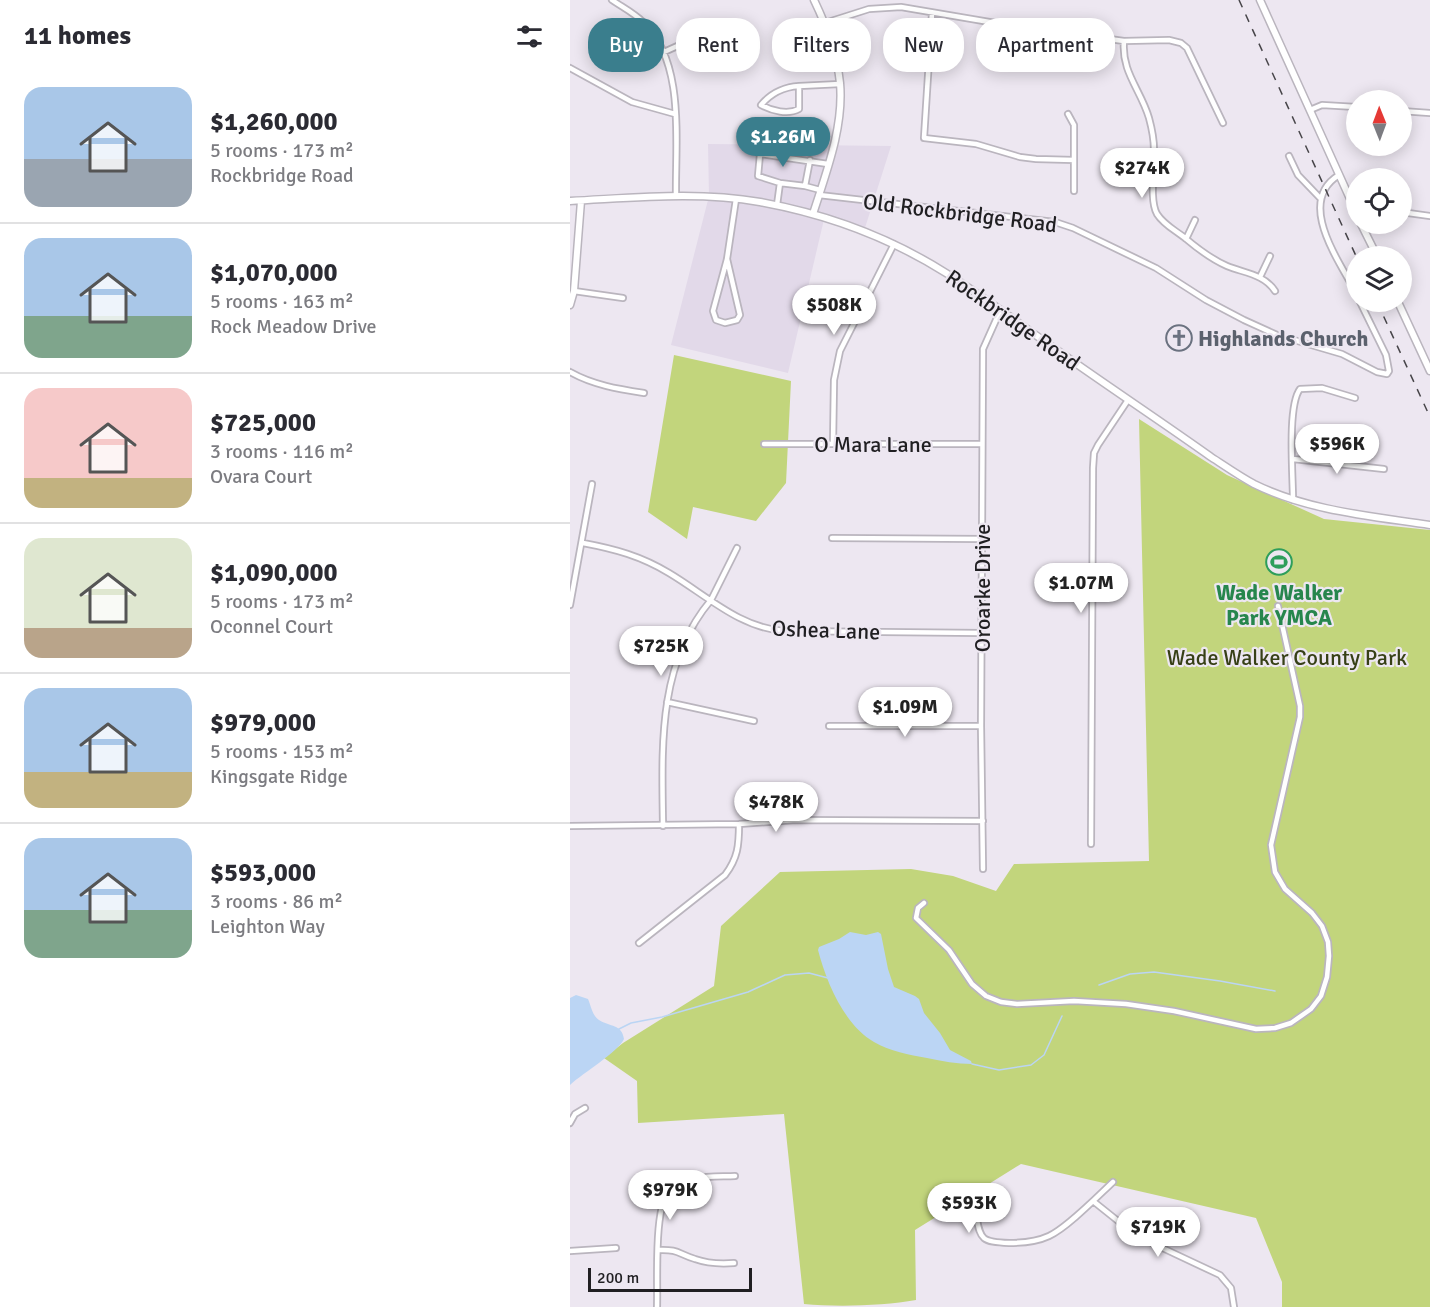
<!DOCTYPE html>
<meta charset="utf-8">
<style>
:root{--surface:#fff;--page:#f7f7f7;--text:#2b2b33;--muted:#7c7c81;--line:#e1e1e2;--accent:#3a7e8d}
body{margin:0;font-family:Signika,sans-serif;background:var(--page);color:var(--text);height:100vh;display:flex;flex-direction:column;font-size:22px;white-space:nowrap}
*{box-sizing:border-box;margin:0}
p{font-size:20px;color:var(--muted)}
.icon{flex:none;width:33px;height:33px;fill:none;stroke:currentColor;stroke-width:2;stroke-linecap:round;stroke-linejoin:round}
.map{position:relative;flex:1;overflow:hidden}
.sheet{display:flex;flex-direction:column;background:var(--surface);width:570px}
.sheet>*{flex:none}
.banner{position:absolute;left:18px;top:18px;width:570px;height:54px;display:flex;gap:12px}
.needle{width:39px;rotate:359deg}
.buttons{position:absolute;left:776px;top:90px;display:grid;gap:12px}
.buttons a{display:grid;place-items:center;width:66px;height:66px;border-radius:50%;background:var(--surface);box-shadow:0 3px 15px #0003;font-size:30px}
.scale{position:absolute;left:18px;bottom:15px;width:164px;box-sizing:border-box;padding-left:6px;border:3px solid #201f22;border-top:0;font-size:16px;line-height:21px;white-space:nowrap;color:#201f22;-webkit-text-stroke:4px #ede7f1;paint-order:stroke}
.price{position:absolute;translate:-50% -51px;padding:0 14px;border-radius:21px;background:#fff;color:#222;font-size:20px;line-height:39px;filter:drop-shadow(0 2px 3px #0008)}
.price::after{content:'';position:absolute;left:50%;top:36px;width:18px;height:14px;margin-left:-9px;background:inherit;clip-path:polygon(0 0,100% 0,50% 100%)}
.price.active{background:var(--accent);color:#fff}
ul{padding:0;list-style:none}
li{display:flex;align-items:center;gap:18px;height:150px;padding:0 24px}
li+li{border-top:2px solid var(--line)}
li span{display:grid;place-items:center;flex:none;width:168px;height:120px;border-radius:18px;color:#555}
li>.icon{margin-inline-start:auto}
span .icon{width:72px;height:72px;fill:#fffc;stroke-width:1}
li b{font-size:26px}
h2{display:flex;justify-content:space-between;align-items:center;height:72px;padding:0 24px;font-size:26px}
.pill{padding:0 21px;border-radius:24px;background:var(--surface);box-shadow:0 3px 15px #0003;font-size:21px;line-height:54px}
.pill.active{background:var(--accent);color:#fff}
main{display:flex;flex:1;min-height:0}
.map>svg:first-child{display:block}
.built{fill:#e2d9e9}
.green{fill:#c2d57c}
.water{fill:#bbd5f4}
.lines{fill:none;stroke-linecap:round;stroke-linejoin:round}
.stream{stroke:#bbd5f4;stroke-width:1.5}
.street-casing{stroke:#bab5be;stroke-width:8}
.secondary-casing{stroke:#bab5be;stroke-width:9}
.street{stroke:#fff;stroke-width:4.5}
.secondary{stroke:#fff;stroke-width:6}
.rail{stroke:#474549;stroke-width:1.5;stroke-dasharray:8 8;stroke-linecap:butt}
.labels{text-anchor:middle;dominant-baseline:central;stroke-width:4.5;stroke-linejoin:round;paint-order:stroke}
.street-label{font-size:22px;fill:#201f22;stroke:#ede7f1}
.worship-label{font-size:22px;font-weight:bold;fill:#5b616d;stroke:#ede7f1;text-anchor:start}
.leisure-label{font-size:22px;font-weight:bold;fill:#27864d;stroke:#ede7f1}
.park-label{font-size:22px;fill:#374016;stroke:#ede7f1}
</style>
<main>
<section class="sheet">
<h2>11 homes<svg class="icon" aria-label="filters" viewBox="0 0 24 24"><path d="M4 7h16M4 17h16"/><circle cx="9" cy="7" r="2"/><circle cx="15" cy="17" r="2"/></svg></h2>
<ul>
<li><span style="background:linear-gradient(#a9c7e8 60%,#9aa5b1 0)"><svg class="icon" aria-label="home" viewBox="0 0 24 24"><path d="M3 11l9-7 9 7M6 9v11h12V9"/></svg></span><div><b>$1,260,000</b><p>5 rooms · 173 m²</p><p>Rockbridge Road</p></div></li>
<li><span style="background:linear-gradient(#a9c7e8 65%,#7fa58c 0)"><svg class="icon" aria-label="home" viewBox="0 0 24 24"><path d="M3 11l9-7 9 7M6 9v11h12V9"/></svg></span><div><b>$1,070,000</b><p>5 rooms · 163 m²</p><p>Rock Meadow Drive</p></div></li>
<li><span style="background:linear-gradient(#f6c9c9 75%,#c2b280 0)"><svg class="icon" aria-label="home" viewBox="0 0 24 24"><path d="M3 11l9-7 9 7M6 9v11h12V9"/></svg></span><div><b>$725,000</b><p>3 rooms · 116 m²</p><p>Ovara Court</p></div></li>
<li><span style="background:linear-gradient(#dfe7d0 75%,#b9a48a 0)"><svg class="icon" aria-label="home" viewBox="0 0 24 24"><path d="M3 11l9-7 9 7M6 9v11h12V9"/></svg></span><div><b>$1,090,000</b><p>5 rooms · 173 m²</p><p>Oconnel Court</p></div></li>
<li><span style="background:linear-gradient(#a9c7e8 70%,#c2b280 0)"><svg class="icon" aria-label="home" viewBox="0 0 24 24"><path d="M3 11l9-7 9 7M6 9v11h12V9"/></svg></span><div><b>$979,000</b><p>5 rooms · 153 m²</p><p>Kingsgate Ridge</p></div></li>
<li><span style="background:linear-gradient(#a9c7e8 60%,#7fa58c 0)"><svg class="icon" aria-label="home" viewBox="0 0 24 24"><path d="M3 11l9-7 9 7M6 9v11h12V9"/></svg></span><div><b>$593,000</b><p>3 rooms · 86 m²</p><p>Leighton Way</p></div></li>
</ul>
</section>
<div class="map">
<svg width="860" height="1307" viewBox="0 0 860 1307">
<rect width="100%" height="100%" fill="#ede7f1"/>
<path class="built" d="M138,144L321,146L294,231L255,215L218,373L101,345L139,196Z"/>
<path class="green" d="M104,355L221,381L216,483L186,521L123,507L117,539L78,512Z
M569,419L657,475L754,519L860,530V1307H712V1282L686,1218L451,1164L345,1230L346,1300C314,1306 265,1307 234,1304L214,1114L68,1123L67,1081L34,1058L53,1043L144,986L151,926L210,872L341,869L383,876L426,891L444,864L579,861Z"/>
<path class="water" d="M280,932L296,935L308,932L311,934L318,969L324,987L345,996L349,999L354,1013L370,1033L380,1050L401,1061L402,1064C387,1064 372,1061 357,1058C339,1055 320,1051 304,1042C274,1025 256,981 248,950L249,947L269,939Z
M6,995L18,999C21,1006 22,1015 29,1020C40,1027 52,1024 54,1039C47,1053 14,1072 0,1085V998Z"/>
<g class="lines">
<path class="stream" d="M529,985L560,974L584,972L650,981L705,991
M49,1029L61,1023L92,1017L178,992L215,975L239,973L258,978
M402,1064L429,1070L461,1065L474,1055L492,1016"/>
<g class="street-casing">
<path id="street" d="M42,0C52,7 64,13 73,22C116,62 105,143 106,196
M362,13L354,138L406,144L450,157L466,159L504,160
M255,23L299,9L331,7L443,26L554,41L599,40L611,43L617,48L653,123
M554,41C551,72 571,90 579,118C582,129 584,140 584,150C585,167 579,200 587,214C594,225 605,230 615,238C628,249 641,259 657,266C674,273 694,274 705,291
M94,52L154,25
M433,62L443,26
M0,68L62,102L105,114
M229,86V109C218,115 202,111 191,105C201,93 213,87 229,86Z
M229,86L270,84
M740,110L752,105L786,107
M831,111L860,113
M498,114L504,125V191
M719,156L728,175L751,199
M240,160L235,186L250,190
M769,175C725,202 770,262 786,293
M235,186L210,183L188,176L190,154L258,164
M249,195L485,222L503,228L586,268L636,300L674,320L707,335L772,354L807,372L817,374L819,371L816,355L790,302
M207,205L210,183
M831,212L860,216
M616,239L625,220
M157,259L170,315L167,320L155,323L146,320L143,311L157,259L166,199
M690,277L700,256
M4,291L53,298
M0,372C23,385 48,389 74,393
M194,444H412
M263,444L264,380L270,351L324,244
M723,459L814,469
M723,500C723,476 717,406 730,389L752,388L785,398
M262,538L413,539
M13,543C45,549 71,556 99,573C136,595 170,628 214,631L412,633
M0,605L22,484
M97,702L184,721
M259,726H411
M0,826L169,824L226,820L413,821
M93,826C92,748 87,664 141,600L167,548
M521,844L523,468L524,453L528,445L558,400
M413,869L411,726L413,349L430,311
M354,903L348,908L346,918L379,950L402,984L416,996L431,1002L447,1004L504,1001L556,1004L604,1011L686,1029L705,1028L721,1023L741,1009L751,996L757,977L759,956L758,942L752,926L742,913L715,889L705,872L701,845L730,717V706L708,606
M69,943L155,875C168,858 169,845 169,824
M0,1123L5,1114L15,1108
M523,1201L558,1229L584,1244L650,1275L661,1288L664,1307
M405,1211C411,1238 408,1242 439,1243C453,1243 466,1242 479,1236C497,1228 528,1196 543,1182
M88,1250C109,1249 108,1254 125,1259C139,1264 151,1264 164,1263
M0,1251L46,1248
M87,1307C88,1281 83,1204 101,1187C113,1175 148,1177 165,1176"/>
</g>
<g class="secondary-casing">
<path id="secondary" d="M690,0L786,212
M0,201C63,198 127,191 190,202C256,214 319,237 376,273C413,296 448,323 484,348C536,385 589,420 641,457C655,466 669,476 684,484C739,511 801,516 860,525
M243,214C256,173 274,127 270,83C267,54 257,27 244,0
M791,224L807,256
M828,302L860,371
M0,305L4,291L11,201"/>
</g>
<use href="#street" class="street"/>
<use href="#secondary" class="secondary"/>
<path class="rail" d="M669,0L786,256
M807,302L860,417"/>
</g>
<defs>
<g id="church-ring" transform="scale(1.35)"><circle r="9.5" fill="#ede7f1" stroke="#6b7280" stroke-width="1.5"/><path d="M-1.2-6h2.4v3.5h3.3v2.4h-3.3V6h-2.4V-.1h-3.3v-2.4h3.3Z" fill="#6b7280"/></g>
<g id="stadium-ring" transform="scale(1.35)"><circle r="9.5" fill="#ede7f1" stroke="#2e9e5b" stroke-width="1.5"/><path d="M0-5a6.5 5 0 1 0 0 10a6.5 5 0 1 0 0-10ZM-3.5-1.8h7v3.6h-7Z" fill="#2e9e5b"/></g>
</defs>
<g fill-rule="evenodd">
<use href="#church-ring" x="609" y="338"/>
<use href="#stadium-ring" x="709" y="562"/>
</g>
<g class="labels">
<g class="street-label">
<text transform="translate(390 213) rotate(7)">Old Rockbridge Road</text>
<text transform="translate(443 320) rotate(35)">Rockbridge Road</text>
<text x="303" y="444">O Mara Lane</text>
<text transform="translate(412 588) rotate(-90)">Oroarke Drive</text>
<text transform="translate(256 630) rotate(2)">Oshea Lane</text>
</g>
<g class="worship-label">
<text x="628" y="338">Highlands Church</text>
</g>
<g class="leisure-label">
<text x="709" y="592">Wade Walker<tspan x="709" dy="25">Park YMCA</tspan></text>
</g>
<g class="park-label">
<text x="717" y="657">Wade Walker County Park</text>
</g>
</g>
</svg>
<div class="buttons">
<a><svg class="needle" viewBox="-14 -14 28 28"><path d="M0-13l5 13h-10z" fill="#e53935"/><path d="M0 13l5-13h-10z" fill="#7c7c81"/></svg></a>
<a><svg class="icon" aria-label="locate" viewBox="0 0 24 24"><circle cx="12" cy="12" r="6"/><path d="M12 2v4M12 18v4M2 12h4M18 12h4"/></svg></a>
<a><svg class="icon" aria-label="layers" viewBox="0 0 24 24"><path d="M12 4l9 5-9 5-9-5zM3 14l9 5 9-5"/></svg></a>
</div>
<div class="scale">200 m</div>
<b class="price active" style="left:213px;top:168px">$1.26M</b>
<b class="price" style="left:572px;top:199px">$274K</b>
<b class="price" style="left:264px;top:336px">$508K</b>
<b class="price" style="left:767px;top:475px">$596K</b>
<b class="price" style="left:511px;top:614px">$1.07M</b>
<b class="price" style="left:91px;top:677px">$725K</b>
<b class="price" style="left:335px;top:738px">$1.09M</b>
<b class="price" style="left:206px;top:833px">$478K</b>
<b class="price" style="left:100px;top:1221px">$979K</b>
<b class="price" style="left:399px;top:1234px">$593K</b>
<b class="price" style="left:588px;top:1258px">$719K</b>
<div class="banner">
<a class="pill active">Buy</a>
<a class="pill">Rent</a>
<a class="pill">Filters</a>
<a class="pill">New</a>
<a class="pill">Apartment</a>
</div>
</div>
</main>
